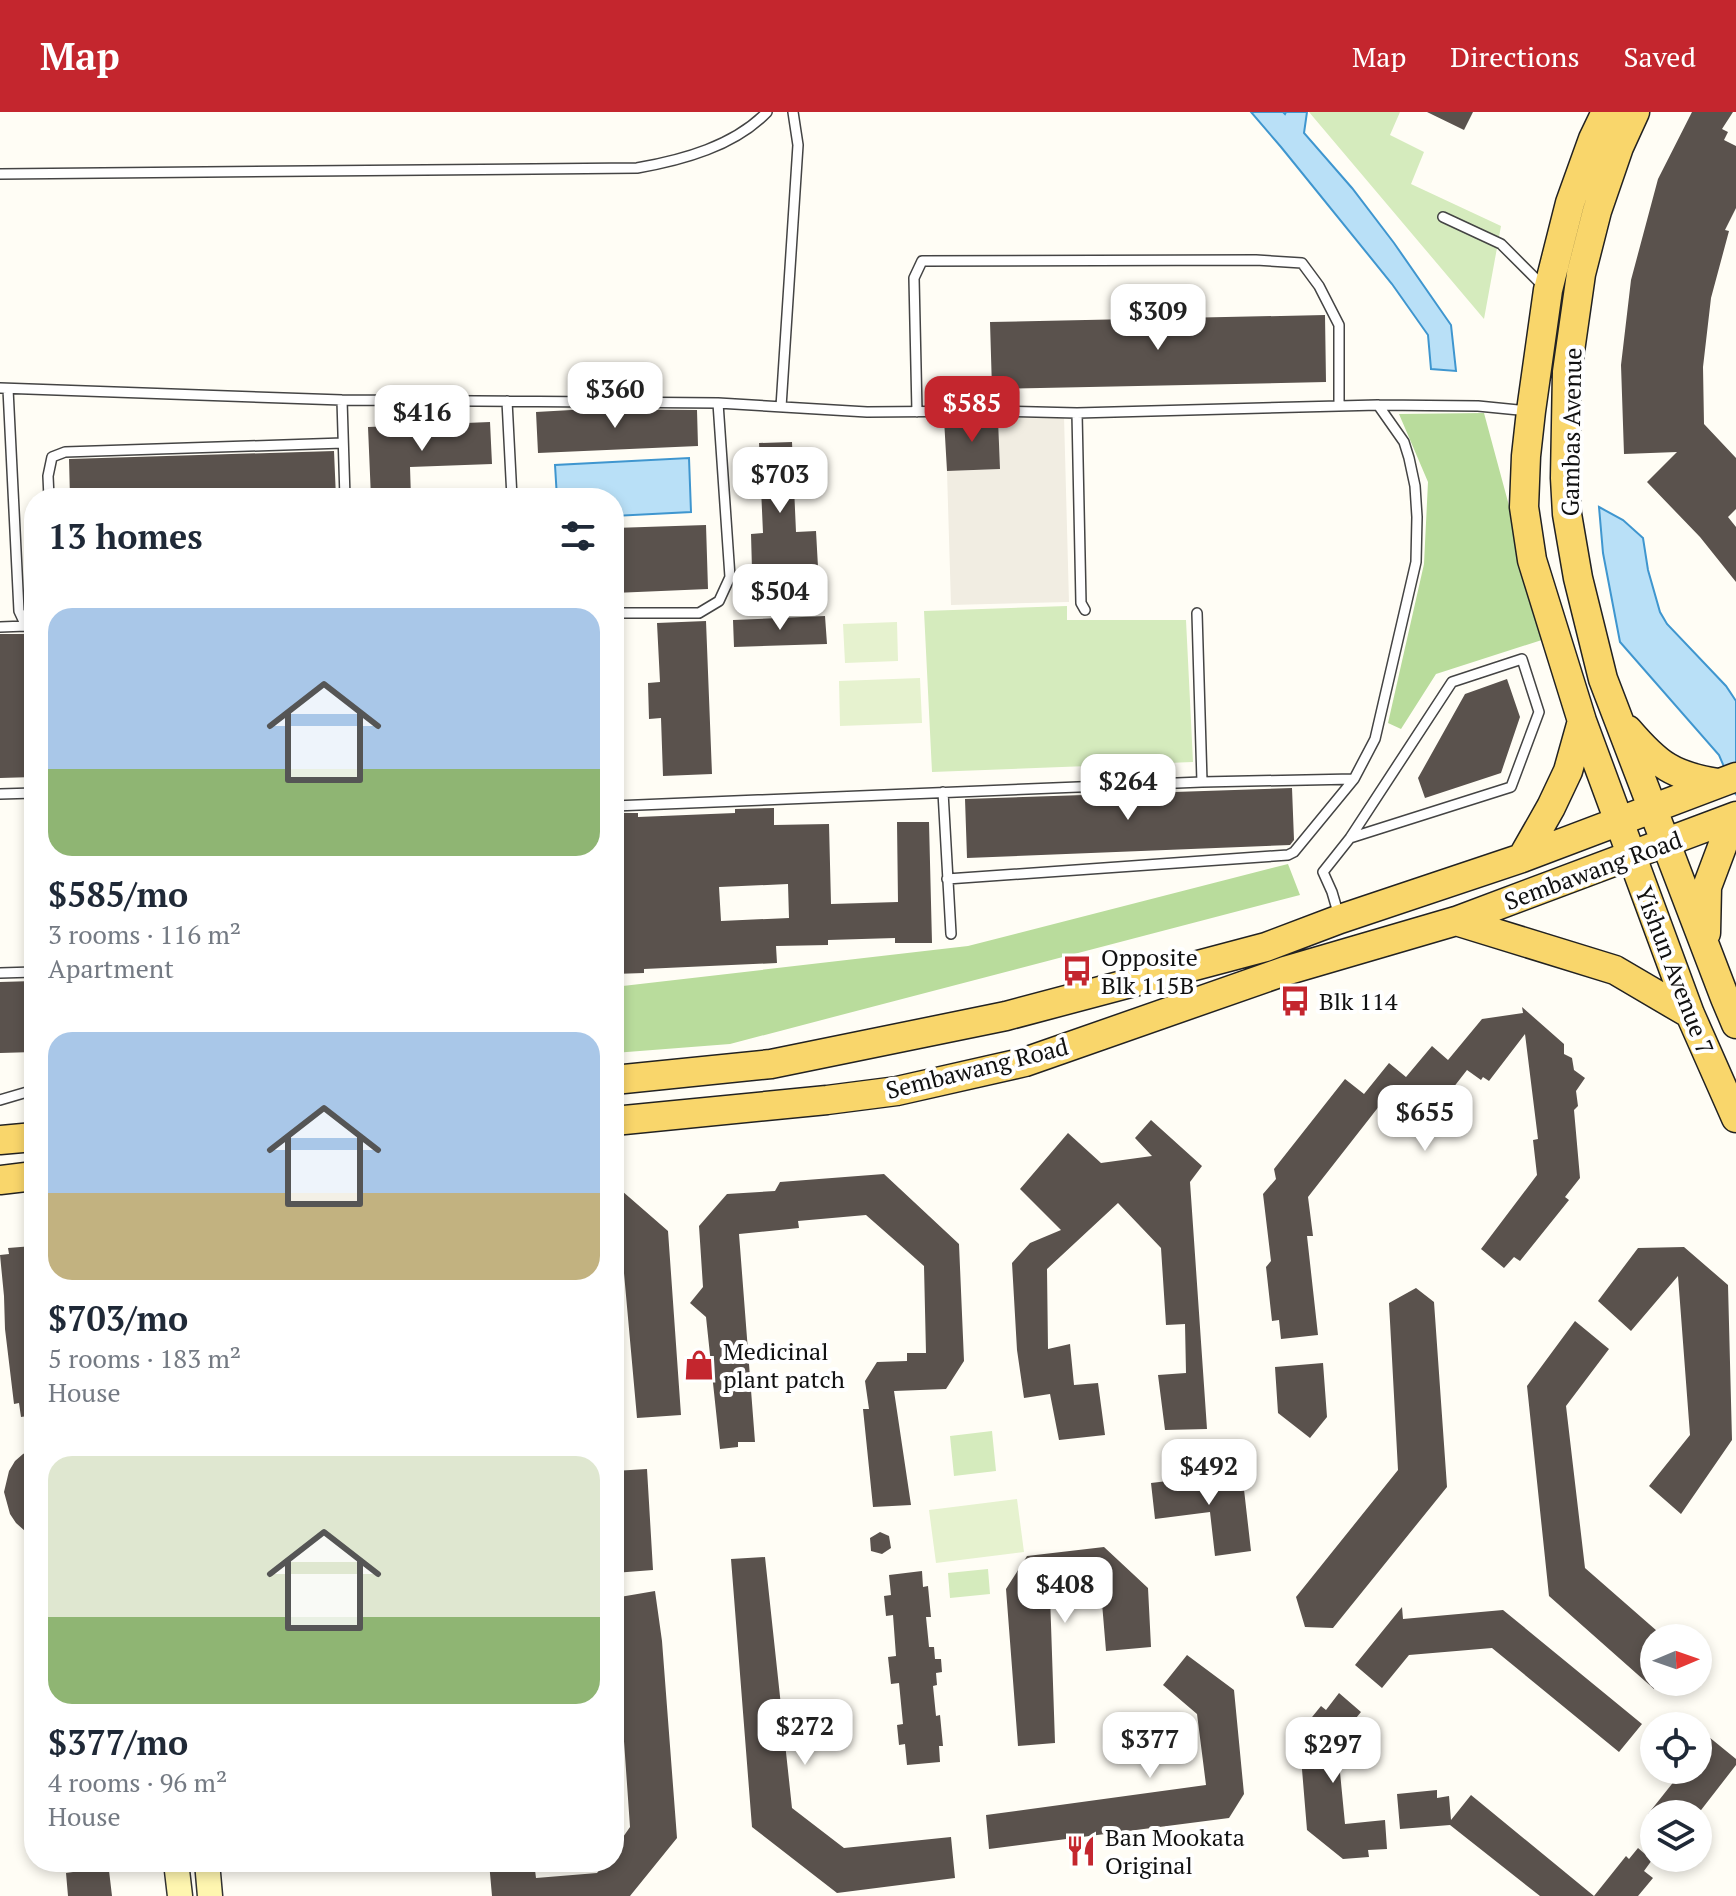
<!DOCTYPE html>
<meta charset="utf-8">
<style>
:root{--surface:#fff;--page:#f6f6f7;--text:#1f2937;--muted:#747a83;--accent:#c4262e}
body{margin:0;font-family:"PT Serif",serif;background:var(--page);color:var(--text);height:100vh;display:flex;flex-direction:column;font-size:30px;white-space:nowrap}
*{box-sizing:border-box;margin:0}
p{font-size:26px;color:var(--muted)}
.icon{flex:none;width:44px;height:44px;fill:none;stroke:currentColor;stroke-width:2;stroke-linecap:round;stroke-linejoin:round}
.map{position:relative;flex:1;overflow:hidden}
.details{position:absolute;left:24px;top:376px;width:600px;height:1384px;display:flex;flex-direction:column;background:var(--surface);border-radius:32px;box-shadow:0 4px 12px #0003}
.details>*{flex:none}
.needle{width:52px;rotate:88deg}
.fabs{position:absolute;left:1640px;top:1512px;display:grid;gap:16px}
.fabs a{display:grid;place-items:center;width:72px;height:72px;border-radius:50%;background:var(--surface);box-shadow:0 4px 12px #0003;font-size:40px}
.price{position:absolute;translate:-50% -68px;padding:0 18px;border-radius:16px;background:#fff;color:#222;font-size:26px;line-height:52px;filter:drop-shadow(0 2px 4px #0008)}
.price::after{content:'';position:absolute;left:50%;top:48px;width:24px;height:18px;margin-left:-12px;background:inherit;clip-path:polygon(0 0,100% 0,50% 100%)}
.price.active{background:var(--accent);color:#fff}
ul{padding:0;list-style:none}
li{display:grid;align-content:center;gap:16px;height:424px;padding:0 24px}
li span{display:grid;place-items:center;height:248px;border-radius:24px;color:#555}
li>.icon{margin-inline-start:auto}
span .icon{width:144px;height:144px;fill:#fffc;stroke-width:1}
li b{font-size:34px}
h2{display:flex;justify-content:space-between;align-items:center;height:96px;padding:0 24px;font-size:34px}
header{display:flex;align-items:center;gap:48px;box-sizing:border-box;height:112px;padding:0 40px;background:var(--accent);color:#fff}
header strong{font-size:38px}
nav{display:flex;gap:44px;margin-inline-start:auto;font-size:28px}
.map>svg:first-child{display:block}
.green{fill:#d5ebbd}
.forest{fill:#b9dc9c}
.pitch{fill:#e6f2cf}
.plaza{fill:#f1ede2}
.water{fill:#b9e0f7;stroke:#3f96cf;stroke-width:2}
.building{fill:#5a524d;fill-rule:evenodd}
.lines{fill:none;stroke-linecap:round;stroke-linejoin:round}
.service-casing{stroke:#444;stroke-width:12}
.secondary-casing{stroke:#333;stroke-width:27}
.primary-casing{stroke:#222;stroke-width:31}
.service{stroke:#fff;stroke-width:9}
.secondary{stroke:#fff6b0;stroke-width:24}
.primary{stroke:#f9d66b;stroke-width:28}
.labels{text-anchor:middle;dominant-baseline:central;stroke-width:8;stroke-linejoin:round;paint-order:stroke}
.street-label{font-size:24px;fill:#111;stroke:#fff}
.poi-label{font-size:24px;fill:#111;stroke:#fff;text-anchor:start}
</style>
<header>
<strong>Map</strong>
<nav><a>Map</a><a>Directions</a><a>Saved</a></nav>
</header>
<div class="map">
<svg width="1736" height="1784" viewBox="0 0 1736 1784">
<rect width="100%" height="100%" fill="#fffdf5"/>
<path class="green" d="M1309,0H1400L1390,23L1424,40L1411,72L1501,114L1484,207Z
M1067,494V508H1186L1193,650L932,660L924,499Z
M992,1319L996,1359L954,1364L950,1324Z
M988,1457L990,1482L950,1486L948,1461Z"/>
<path class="forest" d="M1484,301L1545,527L1436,562L1401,617L1388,611L1424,452L1428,370L1399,302Z
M1288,752L1300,783L730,932L614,941V875L968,834Z"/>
<path class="pitch" d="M897,510L898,549L845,551L843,512Z
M920,566L922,611L840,614L839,569Z
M1017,1387L1024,1440L936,1451L929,1398Z"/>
<path class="plaza" d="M1064,304L1069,490L951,493L947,359L1000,357L998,305Z"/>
<path class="water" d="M1251,0H1283L1285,2L1286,0H1307L1304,21L1352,76L1394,131L1451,213L1456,259L1431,257L1428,223L1392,172L1281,35Z
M689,346L691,400L614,404V386H557L555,353Z
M1599,395L1623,408L1643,426L1648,458L1660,500L1667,512L1726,574L1736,589V683L1719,643L1620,530L1603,441Z"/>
<path class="building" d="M1427,0H1473L1464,18Z
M1692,0H1733L1722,17L1728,20L1724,28L1736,34V96L1725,118L1729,119L1711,186L1703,255L1704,312L1736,346V397L1728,405L1736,415V470L1700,425L1647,370L1677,340L1624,342L1621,253L1631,168L1658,67Z
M1325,203L1326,270L992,277L990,210Z
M589,297L697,298L698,334L538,341L536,300Z
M944,307H998L1000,357L947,359Z
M490,310L492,352L410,355L411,386H371L368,315Z
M792,330L796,420L816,419L818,455L752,458L751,422L763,421L759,331Z
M334,339L336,386H70L69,347Z
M706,413L708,477L614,481V416Z
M825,504L827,532L734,535L733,508Z
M706,509L712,662L663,664L661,606L649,607L648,571L660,570L657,511Z
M0,522H34V665L0,666Z
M1507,567L1520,605L1501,661L1425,686L1418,666L1465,582Z
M1292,676L1294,728L1290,733L967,746L965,687Z
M774,696V713L829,712L831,792L898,790L897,710H929L932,831H895V826L828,828V833L776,834L777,851L644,857V861L614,862V701H638V705L735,701V697ZM788,772L789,806L721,809L719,775Z
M34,869V940L0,941V870Z
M1522,895L1564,932V942L1572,946L1574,958L1585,966L1576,979L1578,994L1574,998L1580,1066L1565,1085L1569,1088L1520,1149L1514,1145L1504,1156L1481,1137L1537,1063L1533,1028L1538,1027L1525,922L1489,969L1483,965L1481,968L1467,958L1446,985L1438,980L1434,985L1424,976L1403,1003L1394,996L1390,1001L1380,993L1308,1085L1313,1124H1307L1318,1223L1281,1227L1279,1208L1272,1209L1266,1155L1271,1149L1263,1082L1276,1067L1274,1057L1345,967L1364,982L1389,951L1406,965L1432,934L1448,948L1482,907L1523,901Z
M1151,1008L1202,1054L1190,1070L1207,1317L1165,1318L1158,1263L1186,1261L1185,1212L1166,1213L1161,1136L1118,1091L1047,1157L1048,1237L1070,1232L1074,1273L1098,1271L1105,1323L1059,1328L1050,1282L1024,1286L1017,1238L1012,1151L1030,1131L1061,1118L1020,1077L1068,1021L1101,1051L1152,1044L1135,1026Z
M884,1062L959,1132L964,1249L946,1277L894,1279L911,1393L873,1395L863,1297H869L865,1269L877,1250L907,1249V1241H926L924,1154L866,1103L798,1109L799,1116L739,1122L755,1330H738V1335L720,1337L706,1205L690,1191L703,1175L699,1114L727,1082L775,1079L780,1070Z
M614,1072L668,1119L681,1303L637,1306L622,1139L614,1131Z
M33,1134L34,1303L21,1305L19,1291L14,1292L5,1217L4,1184L0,1143L9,1142L8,1136Z
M1684,1135L1728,1173L1732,1328L1681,1402L1649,1374L1690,1323L1678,1164L1631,1219L1598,1189L1638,1136Z
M1416,1176L1434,1190L1447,1375L1333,1516L1305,1515L1296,1485L1398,1358L1389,1191Z
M1575,1209L1609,1237L1566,1294L1585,1456L1665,1526H1654V1577L1549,1484L1527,1274Z
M1323,1251L1327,1305L1310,1326L1278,1301L1275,1255Z
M34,1336V1427L16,1411L10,1402L4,1380L9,1359L15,1349L23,1342Z
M647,1357L653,1458L614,1461V1359Z
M1242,1360L1251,1439L1215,1444L1210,1400L1155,1407L1151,1371Z
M880,1420L889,1424L891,1436L882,1442L871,1439L870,1426Z
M1104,1435L1148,1476L1151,1535L1106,1539L1101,1479L1050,1483L1055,1631L1018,1634L1006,1477L1027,1444Z
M765,1445L792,1696L844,1736L951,1725L955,1766L837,1781L752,1715L731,1447Z
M922,1459L923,1475L928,1474L930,1495L931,1505H926L929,1535H934L935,1547H941L942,1560L936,1561L937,1573L933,1574L936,1604L940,1603L943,1634H939L940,1650L907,1653L905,1632L899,1633L897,1613L903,1612L899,1571L891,1572L888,1545L896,1544L893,1503L886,1504L884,1484L891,1483L889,1463Z
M655,1479L662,1529L677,1726L630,1784H492L489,1750H534L536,1766L597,1761L605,1750H614V1738L630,1715L614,1486Z
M1402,1495L1403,1507L1503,1498L1642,1612L1619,1640L1492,1536L1409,1543L1382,1576L1355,1553Z
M1187,1543L1234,1578L1244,1682L1229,1706L989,1737L986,1703L1206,1673L1197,1602L1163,1573Z
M1339,1581L1361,1600L1337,1629L1345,1712L1385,1708L1387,1737L1368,1738L1369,1745L1343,1747L1307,1718L1299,1621L1321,1594L1326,1598Z
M1709,1625L1736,1647V1653L1698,1702H1648L1683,1658H1698V1638Z
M1437,1678V1686L1449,1684L1451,1708L1471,1683L1594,1784L1626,1744L1629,1747L1638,1736L1652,1748L1644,1759L1653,1766L1638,1784H1540L1450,1713L1400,1717L1397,1682Z
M84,1750H108L112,1784H68L66,1761L73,1760V1756L84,1755Z"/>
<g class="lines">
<g class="service-casing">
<path id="service" d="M0,62L637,56C683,48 734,34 767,0
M1443,105L1501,132L1544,175
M0,276L342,288L718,291L867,300L991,299L1077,301L1378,293L1478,294L1528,299
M8,277L19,499L26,514L34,515
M342,288L345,386
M507,289L512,386
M781,295L798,33L793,0
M917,300L914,166L922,149L1256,148L1302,151L1319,174L1339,213V294
M1077,301L1081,491L1085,498
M49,386L48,364L52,345L65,340L343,331
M614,501H699L719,489L730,465L718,291
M1197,501L1202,670
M0,515L26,514
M943,680L951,822
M0,682L34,681
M614,694L1202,670L1354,667
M947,767L1288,743L1294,740L1354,667L1375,627L1416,450L1417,405L1415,374L1409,346L1404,330L1378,293
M1339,804L1332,780L1323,760L1350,726L1452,570L1522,547L1539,600L1511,675L1350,726
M0,861L34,860
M0,988L34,978"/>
</g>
<g class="secondary-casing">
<path id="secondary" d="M176,1750L180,1784
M207,1750L210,1784"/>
</g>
<g class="primary-casing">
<path id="primary" d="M1606,0L1593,27L1570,91L1548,178L1531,299L1526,344L1524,395L1532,448L1582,609L1690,902L1736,1006
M1635,0L1619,35L1597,99L1581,162L1567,260L1565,366L1567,402L1578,466L1603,567L1725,886L1736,912
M1628,618C1658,653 1673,664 1718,671
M1522,746L1551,695L1568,659L1582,609
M1456,809L1615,858L1690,902
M1706,821L1707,775L1725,727L1736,705
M614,968L771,952L1006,904L1266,835L1340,807L1522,746L1736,665
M614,1009L827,988L897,979L1025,950L1285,859L1456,809L1736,704
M0,1028L34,1025
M0,1068L34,1064"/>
</g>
<use href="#service" class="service"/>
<use href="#secondary" class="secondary"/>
<use href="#primary" class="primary"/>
</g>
<defs>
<g id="bus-bare" transform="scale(2.4)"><path d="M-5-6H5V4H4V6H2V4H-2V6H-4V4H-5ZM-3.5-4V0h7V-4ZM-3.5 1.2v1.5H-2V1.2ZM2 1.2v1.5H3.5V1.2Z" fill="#c4262e" stroke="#fff" stroke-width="2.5" paint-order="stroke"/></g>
<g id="shop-bare" transform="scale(2.4)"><path d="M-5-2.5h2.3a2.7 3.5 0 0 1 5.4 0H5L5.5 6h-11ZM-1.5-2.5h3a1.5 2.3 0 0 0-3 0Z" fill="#c4262e" stroke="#fff" stroke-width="2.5" paint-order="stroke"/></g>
<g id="restaurant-bare" transform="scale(2.4)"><path d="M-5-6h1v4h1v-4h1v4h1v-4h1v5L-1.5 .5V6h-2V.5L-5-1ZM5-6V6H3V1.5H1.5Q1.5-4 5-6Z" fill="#c4262e" stroke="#fff" stroke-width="2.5" paint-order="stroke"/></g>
</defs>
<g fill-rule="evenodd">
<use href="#bus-bare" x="1077" y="859"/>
<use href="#bus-bare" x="1295" y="889"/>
<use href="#shop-bare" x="699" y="1253"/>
<use href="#restaurant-bare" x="1081" y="1739"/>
</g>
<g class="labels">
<g class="street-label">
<text transform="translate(1571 320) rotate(-89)">Gambas Avenue</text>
<text transform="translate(1593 758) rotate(-20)">Sembawang Road</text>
<text transform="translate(1675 858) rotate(69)">Yishun Avenue 7</text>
<text transform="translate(977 956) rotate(-14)">Sembawang Road</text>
</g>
<g class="poi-label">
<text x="1101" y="845">Opposite<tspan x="1101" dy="28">Blk 115B</tspan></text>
<text x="1319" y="889">Blk 114</text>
<text x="723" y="1239">Medicinal<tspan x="723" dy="28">plant patch</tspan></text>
<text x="1105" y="1725">Ban Mookata<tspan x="1105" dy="28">Original</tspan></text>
</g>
</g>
</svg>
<div class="fabs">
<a><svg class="needle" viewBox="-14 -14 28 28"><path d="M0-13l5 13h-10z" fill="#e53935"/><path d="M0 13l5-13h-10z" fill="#747a83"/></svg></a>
<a><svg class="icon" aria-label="locate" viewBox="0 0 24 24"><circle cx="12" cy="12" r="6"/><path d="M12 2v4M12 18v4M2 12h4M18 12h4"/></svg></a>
<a><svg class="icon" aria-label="layers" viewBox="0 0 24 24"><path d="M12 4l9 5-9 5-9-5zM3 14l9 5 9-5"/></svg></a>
</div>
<b class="price" style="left:1158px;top:240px">$309</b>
<b class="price" style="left:615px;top:318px">$360</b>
<b class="price active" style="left:972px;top:332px">$585</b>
<b class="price" style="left:422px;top:341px">$416</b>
<b class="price" style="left:780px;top:403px">$703</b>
<b class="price" style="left:780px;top:520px">$504</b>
<b class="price" style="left:1128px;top:710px">$264</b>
<b class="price" style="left:1425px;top:1041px">$655</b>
<b class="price" style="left:1209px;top:1395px">$492</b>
<b class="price" style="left:1065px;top:1513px">$408</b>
<b class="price" style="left:805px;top:1655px">$272</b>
<b class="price" style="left:1150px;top:1668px">$377</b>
<b class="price" style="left:1333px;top:1673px">$297</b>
<section class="details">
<h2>13 homes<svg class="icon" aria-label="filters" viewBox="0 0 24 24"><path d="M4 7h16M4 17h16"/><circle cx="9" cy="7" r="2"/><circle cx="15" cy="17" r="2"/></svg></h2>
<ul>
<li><span style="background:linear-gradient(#a9c7e8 65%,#8fb573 0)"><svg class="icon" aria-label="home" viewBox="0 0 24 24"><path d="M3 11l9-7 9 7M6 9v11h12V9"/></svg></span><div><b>$585/mo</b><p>3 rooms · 116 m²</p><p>Apartment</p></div></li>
<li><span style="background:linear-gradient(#a9c7e8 65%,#c2b280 0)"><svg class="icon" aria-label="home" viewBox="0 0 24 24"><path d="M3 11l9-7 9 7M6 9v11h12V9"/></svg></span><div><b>$703/mo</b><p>5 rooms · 183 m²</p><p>House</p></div></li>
<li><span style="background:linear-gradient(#dfe7d0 65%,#8fb573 0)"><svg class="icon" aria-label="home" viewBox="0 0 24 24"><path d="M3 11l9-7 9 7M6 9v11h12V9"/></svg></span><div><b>$377/mo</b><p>4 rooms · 96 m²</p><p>House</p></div></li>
</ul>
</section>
</div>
